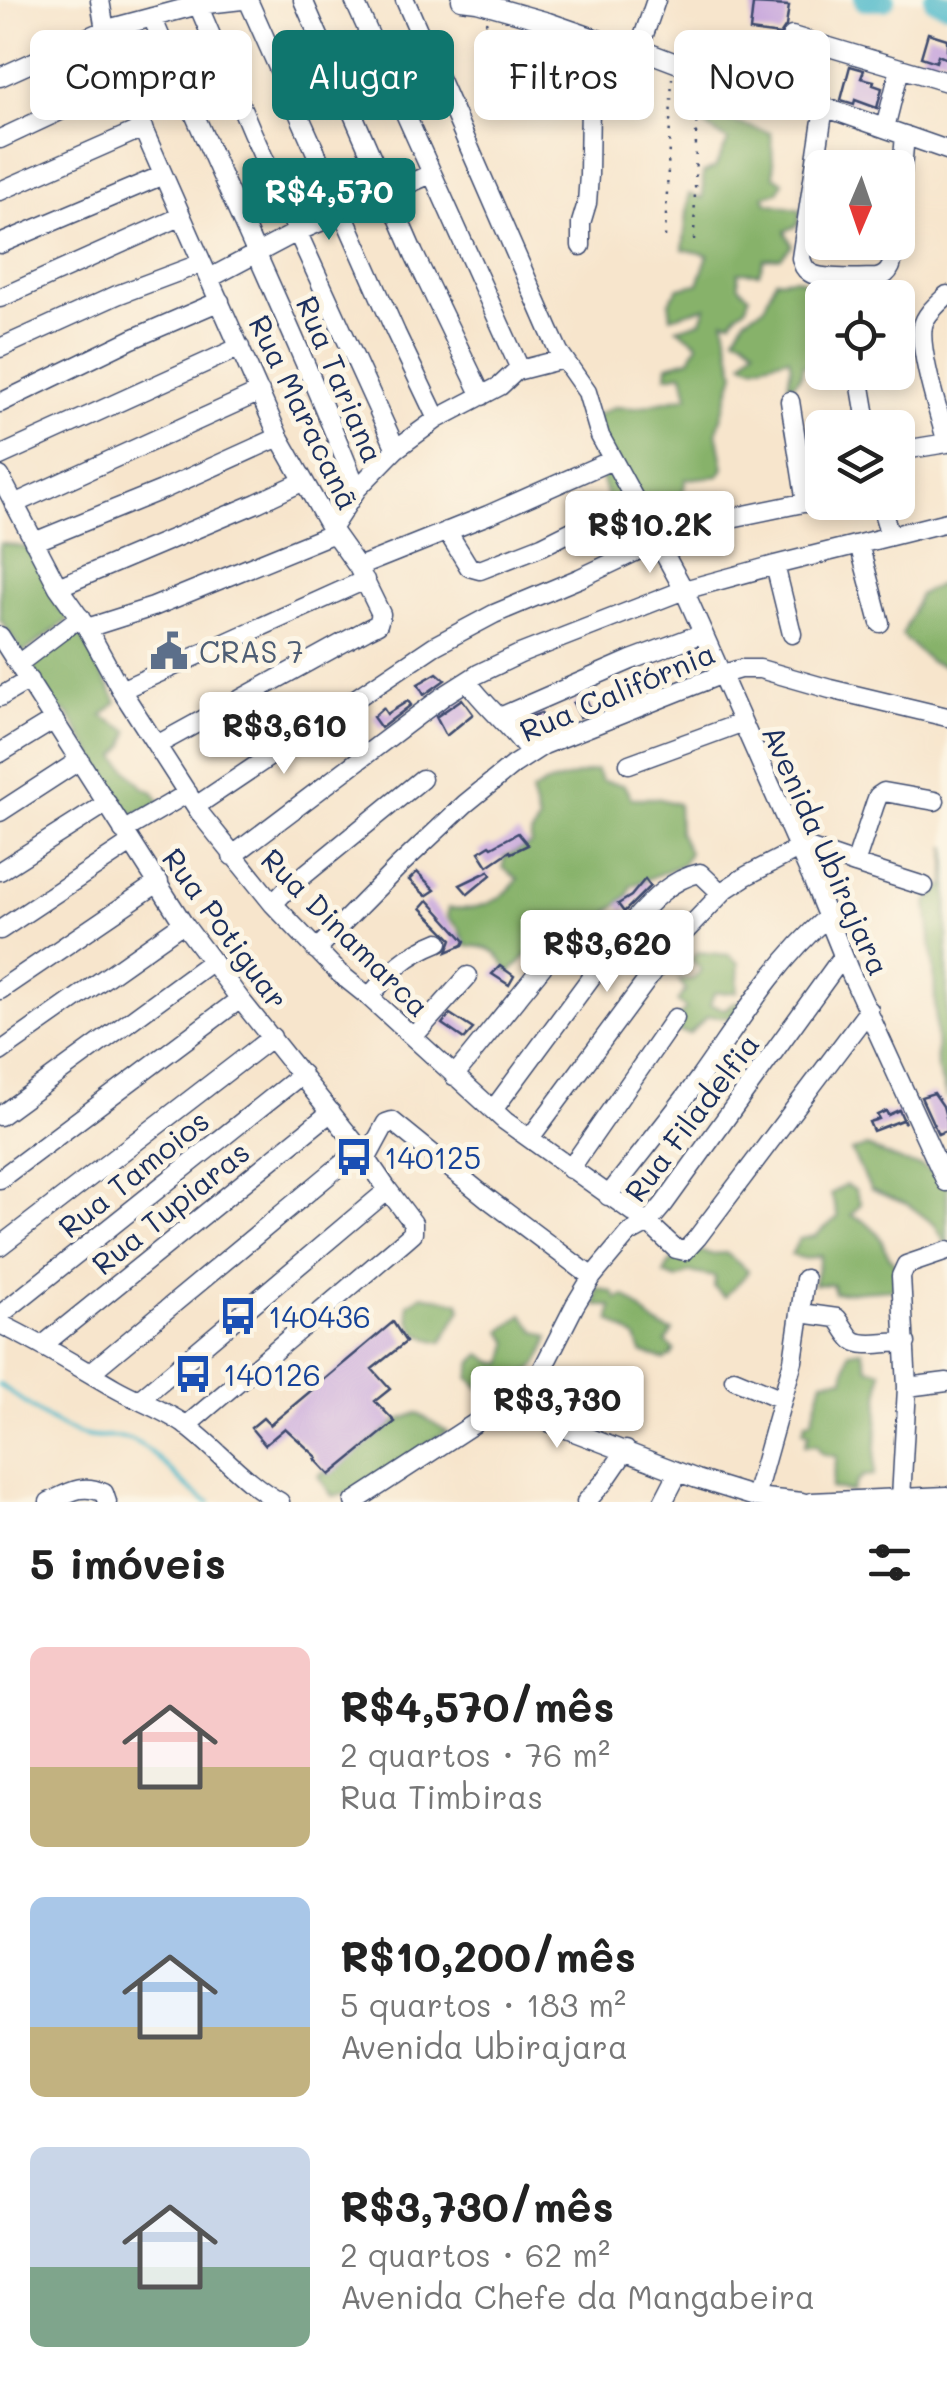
<!DOCTYPE html>
<html lang="pt">
<meta charset="utf-8">
<style>
:root{--surface:#fff;--page:#f2f2f2;--text:#222;--muted:#767676;--accent:#0f766e}
body{margin:0;font-family:Mali,sans-serif;background:var(--page);color:var(--text);height:100vh;display:flex;flex-direction:column;font-size:38px;white-space:nowrap}
*{box-sizing:border-box;margin:0}
p{font-size:32px;color:var(--muted)}
.icon{flex:none;width:55px;height:55px;fill:none;stroke:currentColor;stroke-width:2;stroke-linecap:round;stroke-linejoin:round}
.map{position:relative;height:1502px;overflow:hidden}
.details{display:flex;flex-direction:column;background:var(--surface);flex:1}
.details>*{flex:none}
.hud{position:absolute;left:30px;top:30px;width:888px;height:90px;display:flex;gap:20px}
.needle{width:65px;rotate:182deg}
.tools{position:absolute;left:805px;top:150px;display:grid;gap:20px}
.tools a{display:grid;place-items:center;width:110px;height:110px;border-radius:15px;background:var(--surface);box-shadow:0 5px 15px #0003;font-size:50px}
.price{position:absolute;translate:-50% -85px;padding:0 22px;border-radius:10px;background:#fff;color:#222;font-size:32px;line-height:65px;filter:drop-shadow(0 2px 5px #0008)}
.price::after{content:'';position:absolute;left:50%;top:60px;width:30px;height:22px;margin-left:-15px;background:inherit;clip-path:polygon(0 0,100% 0,50% 100%)}
.price.on{background:var(--accent);color:#fff}
ul{padding:0;list-style:none}
li{display:flex;align-items:center;gap:30px;height:250px;padding:0 30px}
li span{display:grid;place-items:center;flex:none;width:280px;height:200px;border-radius:15px;color:#555}
li>.icon{margin-inline-start:auto}
span .icon{width:120px;height:120px;fill:#fffc;stroke-width:1}
li b{font-size:42px}
h2{display:flex;justify-content:space-between;align-items:center;height:120px;padding:0 30px;font-size:42px}
.tag{padding:0 35px;border-radius:15px;background:var(--surface);box-shadow:0 5px 15px #0003;font-size:35px;line-height:90px}
.tag.on{background:var(--accent);color:#fff}
.map>svg:first-child{display:block}
.forest{fill:#87b26a;stroke:#517064;stroke-width:2.5}
.lines{fill:none;stroke-linecap:round;stroke-linejoin:round}
.stream{stroke:#4eb9cb;stroke-width:4}
.river{stroke:#4eb9cb;stroke-width:22}
.building{fill:#c9a9dd}
.minor-casing{stroke:#3c4a6e;stroke-width:21}
.path{stroke:#3c4a6e;stroke-width:2.5;stroke-dasharray:2.5 8;stroke-linecap:butt}
.minor{stroke:#fff;stroke-width:18}
.labels{text-anchor:middle;dominant-baseline:central;stroke-width:10;stroke-linejoin:round;paint-order:stroke}
.street-label{font-size:30px;fill:#1b2f5e;stroke:#fcf5e5}
.service-label{font-size:30px;fill:#4e5e75;stroke:#fcf5e5;text-anchor:start}
.transit-label{font-size:30px;fill:#164399;stroke:#fcf5e5;text-anchor:start}
</style>
<div class="map">
<svg width="947" height="1502" viewBox="0 0 947 1502">
<rect width="100%" height="100%" fill="#fcf5e5"/>
<filter id="ink" filterUnits="userSpaceOnUse"><feTurbulence type="fractalNoise" baseFrequency=".01" numOctaves="2"/><feDisplacementMap in="SourceGraphic" scale="20" xChannelSelector="R" yChannelSelector="G"/><feConvolveMatrix kernelMatrix="1 2 1 2 8 2 1 2 1" color-interpolation-filters="sRGB"/></filter>
<filter id="wash" filterUnits="userSpaceOnUse"><feTurbulence type="fractalNoise" baseFrequency=".0048" numOctaves="4" result="noise"/><feDisplacementMap in="SourceGraphic" scale="40" xChannelSelector="R" yChannelSelector="G"/><feGaussianBlur stdDeviation="2.25" result="paint"/><feColorMatrix in="noise" values="0 0 0 0 0 0 0 0 0 0 0 0 0 0 0 0 0 1.4 0 .05"/><feComposite in="paint" operator="in"/></filter>
<g filter="url(#wash)">
<rect width="100%" height="100%" fill="#f7e5cc"/>
<path class="forest" d="M710,112L729,121L771,133L774,176L783,182L778,192L764,196L767,203L801,210L798,225L785,231L792,245L781,257L764,259L759,273L738,272L739,286L749,296L746,307L737,313L732,321L724,320L735,373L717,431L724,468L719,476L686,479L681,501L657,502L635,517L608,500L584,421L614,407L634,408L688,396L683,373L667,376L668,365L690,359L698,343L677,328L701,321L706,307L671,317L669,301L679,288L698,284L708,255L683,249L689,194L703,198V173L715,168L728,141L704,125Z
M795,278L824,288L848,289L845,297L822,298V361L814,365H803L801,375L794,384H788L791,367L789,357L754,366L743,362L755,347L744,338L735,336L745,318L764,307L775,280Z
M0,543L34,549L59,610L68,612V620L23,653L0,619Z
M947,581V667L930,662L902,636L919,595Z
M77,627L117,702L102,716L129,731L125,746L116,757L144,788L154,792L161,804L131,816L68,714L49,703L30,664Z
M596,770L602,781L624,785L631,798H657L678,804L679,832L689,852L683,864L631,886L628,895L604,916L576,925L562,937L550,959L528,954L509,974C498,950 491,946 466,946L459,928L447,917L448,908C476,911 501,903 518,879L503,868L504,857L531,844V835L539,822L531,793L546,784Z
M947,846V1099L937,1068L934,970L927,902L946,884Z
M698,952L729,955L739,963L737,992L714,993L710,1005L725,1009L736,1002L745,1003L735,1018L708,1016L689,1034L667,1029L686,1009L677,1001L686,990L679,980L693,979L701,970L691,959Z
M867,1147L905,1163L922,1166L947,1182V1247L935,1225L909,1205L871,1190L851,1151Z
M845,1185L855,1190L861,1204L851,1215C891,1232 875,1245 899,1269L893,1289L834,1293L833,1285L814,1284L821,1255L806,1259L791,1255L799,1239L815,1236L838,1217L831,1194Z
M697,1251L711,1254L726,1253L748,1271C742,1282 732,1287 725,1297L714,1287L715,1277L690,1272L677,1279L664,1274C670,1259 674,1258 690,1258Z
M597,1288L613,1292L617,1299L625,1296C642,1307 652,1328 673,1331L666,1342L675,1350L671,1356L664,1360L641,1352L636,1338L610,1320L612,1306H596Z
M423,1295L459,1302L461,1309L442,1342C418,1337 409,1331 408,1304Z
M523,1315L536,1331L549,1337C541,1360 539,1371 513,1377L500,1397L491,1399L469,1378L473,1362L481,1354L493,1362L504,1364L509,1343L502,1331Z
M862,1350L868,1368L881,1371L874,1475L863,1476L857,1482L852,1492L831,1488L837,1457L821,1453L817,1445H805L809,1433L803,1431L806,1422L812,1420L823,1380L844,1378L849,1352Z
M417,1413L447,1431L352,1493L332,1496L318,1476L323,1472L330,1474L395,1422Z"/>
<g class="lines">
<path class="stream" d="M0,1385C26,1402 55,1429 86,1436C101,1440 118,1434 132,1440C164,1455 180,1489 210,1502"/>
<path class="river" d="M865,0H884
M935,0L947,4"/>
</g>
<g id="blocks">
<path class="building" d="M753,4L789,6L786,26L780,35L750,31Z
M928,33L947,39V59L938,55L936,62L921,57Z
M850,66L864,70L861,78L874,81L873,85L882,88L877,108L855,100L854,104L841,100Z
M437,673L445,680L424,695L418,684Z
M462,699L473,714L446,736L436,717Z
M586,699L592,712L580,717L573,703Z
M408,701L411,705L381,728L373,717L383,708L387,714Z
M541,713L549,730L539,733L530,717Z
M518,833L528,845L511,853L510,851L488,866L479,852L490,845L492,847Z
M489,871L491,875L468,894L460,885Z
M417,872L435,890L426,896L409,880Z
M645,879L650,886L624,912L618,904L631,896Z
M428,900L465,941L463,945L447,952L452,939L421,908Z
M500,966L514,976L509,985L492,974Z
M450,1014L473,1029L464,1039L442,1024Z
M934,1093L943,1106L947,1121V1130L938,1134L921,1097Z
M899,1110L905,1123L902,1120L873,1131L869,1122L879,1119L877,1115L886,1111L888,1115Z
M393,1322L406,1342L372,1369L390,1389L375,1401L395,1422L330,1475L315,1459L317,1457L285,1428L265,1445L251,1428L263,1418L270,1425Z"/>
</g>
</g>
<g filter="url(#ink)">
<use href="#blocks" fill-opacity="0" stroke="#3c4a6e" stroke-width="2.5"/>
<g class="lines">
<g class="minor-casing">
<path id="minor" d="M100,0L108,48L113,61L279,437L331,529L358,567L381,614L378,624L366,630L157,745
M196,0L252,132L396,449
M248,0L396,333L437,419
M303,0L414,254L482,396
M354,0L520,369
M405,0L549,330L559,352L587,392L600,436L684,590L813,881L849,970L946,1182
M461,0L477,2L548,22L600,40L639,49L697,71L824,107L947,150
M152,17C219,175 294,329 357,489
M792,36L947,82
M639,49L656,0
M0,77L104,30L198,5L242,0
M824,107L801,258C803,264 803,268 809,272C820,281 861,278 877,278C894,274 893,258 895,242
M885,128L900,68
M0,139L122,82
M0,191L143,128
M898,215L905,135
M0,244L163,175
M581,246V223L587,203L589,175L590,99L600,40
M210,278L297,232L431,174
M0,298L180,217
M0,348L117,295L202,263
M859,375L868,428
M790,401L806,503
M0,403L132,339L220,301
M947,443C940,417 918,350 923,326C925,314 939,303 947,295
M898,451L947,443
M0,456L240,347
M0,476L58,587L87,628L121,690L202,816L273,904L339,973L369,997L505,1121L648,1223L676,1249L685,1251L697,1238L869,1010
M880,502L890,536
M14,504L260,392
M331,529L357,489L396,449L415,435L437,419L500,386L516,371L563,359
M447,531L469,567L480,570L542,546L634,500
M34,542L162,490L279,437
M859,544L880,623
M775,565L792,634
M358,567L488,515L612,460
M58,587L257,503L304,481
M87,628L153,607L334,533
M0,636L183,923L240,999L360,1149L388,1190L413,1223V1233L405,1240L186,1426
M18,664L80,617
M467,681C487,709 511,725 530,754
M121,690L365,580
M0,697L29,680
M500,717L631,660L703,633
M0,753L54,720
M629,764L741,723
M196,806L434,646L494,614L580,578L658,541L673,530L822,499
M0,812L80,760
M123,831L188,793
M232,856L445,695L478,674L520,654L684,590L775,565L947,522
M855,864L924,886
M0,871L107,803
M273,904L287,889L422,779
M0,930L131,843
M316,950L398,867L465,804L513,765L544,745L720,675L740,669H760L830,689L947,717
M0,990L159,882
M369,997C393,969 404,956 439,942
M413,1037L468,976
M0,1052L183,923
M454,1076L543,966
M493,1110L632,922C651,901 671,879 700,873L721,893
M0,1116L212,961
M530,1138L676,941L726,889L746,876L798,849H811L855,864L875,804L878,796L884,792L935,801
M367,1158L386,1123L392,1121L487,1198L592,1277
M570,1169L675,1018
M0,1179L240,999
M608,1196C638,1157 669,1120 698,1080C738,1024 774,964 826,918
M0,1246L272,1037
M801,1313L837,1318C843,1325 847,1335 853,1340C865,1349 890,1340 906,1343
M0,1315L302,1074
M0,1324C40,1343 77,1366 115,1388C138,1401 162,1409 184,1424C217,1448 243,1482 280,1502
M43,1345L331,1112
M90,1373L360,1149
M734,1379L782,1399
M907,1387L947,1382
M139,1400L388,1190
M517,1408L541,1372L575,1305L592,1277L628,1234L648,1223L664,1204L843,956
M755,1497L793,1361L805,1279
M901,1499L907,1387L901,1276L906,1265L947,1251
M49,1502C70,1492 82,1483 104,1493L107,1502
M354,1502L486,1416L501,1408L509,1407L697,1479L755,1497L802,1502
M586,1502L604,1482L626,1450
M663,1502L678,1473
M811,1502L947,1496"/>
</g>
<path class="path" d="M486,21L501,80
M665,237L672,78
M694,240L697,87"/>
<use href="#minor" class="minor"/>
</g>
</g>
<defs>
<g id="civic-bare" transform="scale(3)"><path d="M-.6-6.5H3V-4.5H.6V-3L4-1V1h2V6H-6V1h2V-1L-.6-3ZM-1.2 2.5V6h2.4V2.5Z" fill="#5c6f8a" stroke="#fcf5e5" stroke-width="2.5" paint-order="stroke"/></g>
<g id="bus-bare" transform="scale(3)"><path d="M-5-6H5V4H4V6H2V4H-2V6H-4V4H-5ZM-3.5-4V0h7V-4ZM-3.5 1.2v1.5H-2V1.2ZM2 1.2v1.5H3.5V1.2Z" fill="#1a4fb4" stroke="#fcf5e5" stroke-width="2.5" paint-order="stroke"/></g>
</defs>
<g fill-rule="evenodd">
<use href="#civic-bare" x="169" y="651"/>
<use href="#bus-bare" x="354" y="1157"/>
<use href="#bus-bare" x="238" y="1316"/>
<use href="#bus-bare" x="193" y="1374"/>
</g>
<g class="labels">
<g class="street-label">
<text transform="translate(341 379) rotate(67)">Rua Tariana</text>
<text transform="translate(305 412) rotate(64)">Rua Maracanã</text>
<text transform="translate(617 691) rotate(-23)">Rua Califórnia</text>
<text transform="translate(827 850) rotate(66)">Avenida Ubirajara</text>
<text transform="translate(226 928) rotate(54)">Rua Potiguar</text>
<text transform="translate(346 932) rotate(45)">Rua Dinamarca</text>
<text transform="translate(691 1117) rotate(-53)">Rua Filadelfia</text>
<text transform="translate(133 1173) rotate(-39)">Rua Tamoios</text>
<text transform="translate(170 1207) rotate(-39)">Rua Tupiaras</text>
</g>
<g class="service-label">
<text x="199" y="651">CRAS 7</text>
</g>
<g class="transit-label">
<text x="384" y="1157">140125</text>
<text x="268" y="1316">140436</text>
<text x="223" y="1374">140126</text>
</g>
</g>
</svg>
<div class="tools">
<a><svg class="needle" viewBox="-14 -14 28 28"><path d="M0-13l5 13h-10z" fill="#e53935"/><path d="M0 13l5-13h-10z" fill="#767676"/></svg></a>
<a><svg class="icon" aria-label="locate" viewBox="0 0 24 24"><circle cx="12" cy="12" r="6"/><path d="M12 2v4M12 18v4M2 12h4M18 12h4"/></svg></a>
<a><svg class="icon" aria-label="layers" viewBox="0 0 24 24"><path d="M12 4l9 5-9 5-9-5zM3 14l9 5 9-5"/></svg></a>
</div>
<b class="price on" style="left:329px;top:243px">R$4,570</b>
<b class="price" style="left:650px;top:576px">R$10.2K</b>
<b class="price" style="left:284px;top:777px">R$3,610</b>
<b class="price" style="left:607px;top:995px">R$3,620</b>
<b class="price" style="left:557px;top:1451px">R$3,730</b>
<div class="hud">
<a class="tag">Comprar</a>
<a class="tag on">Alugar</a>
<a class="tag">Filtros</a>
<a class="tag">Novo</a>
</div>
</div>
<section class="details">
<h2>5 imóveis<svg class="icon" aria-label="filters" viewBox="0 0 24 24"><path d="M4 7h16M4 17h16"/><circle cx="9" cy="7" r="2"/><circle cx="15" cy="17" r="2"/></svg></h2>
<ul>
<li><span style="background:linear-gradient(#f6c9c9 60%,#c2b280 0)"><svg class="icon" aria-label="home" viewBox="0 0 24 24"><path d="M3 11l9-7 9 7M6 9v11h12V9"/></svg></span><div><b>R$4,570/mês</b><p>2 quartos · 76 m²</p><p>Rua Timbiras</p></div></li>
<li><span style="background:linear-gradient(#a9c7e8 65%,#c2b280 0)"><svg class="icon" aria-label="home" viewBox="0 0 24 24"><path d="M3 11l9-7 9 7M6 9v11h12V9"/></svg></span><div><b>R$10,200/mês</b><p>5 quartos · 183 m²</p><p>Avenida Ubirajara</p></div></li>
<li><span style="background:linear-gradient(#c9d6e8 60%,#7fa58c 0)"><svg class="icon" aria-label="home" viewBox="0 0 24 24"><path d="M3 11l9-7 9 7M6 9v11h12V9"/></svg></span><div><b>R$3,730/mês</b><p>2 quartos · 62 m²</p><p>Avenida Chefe da Mangabeira</p></div></li>
</ul>
</section>
